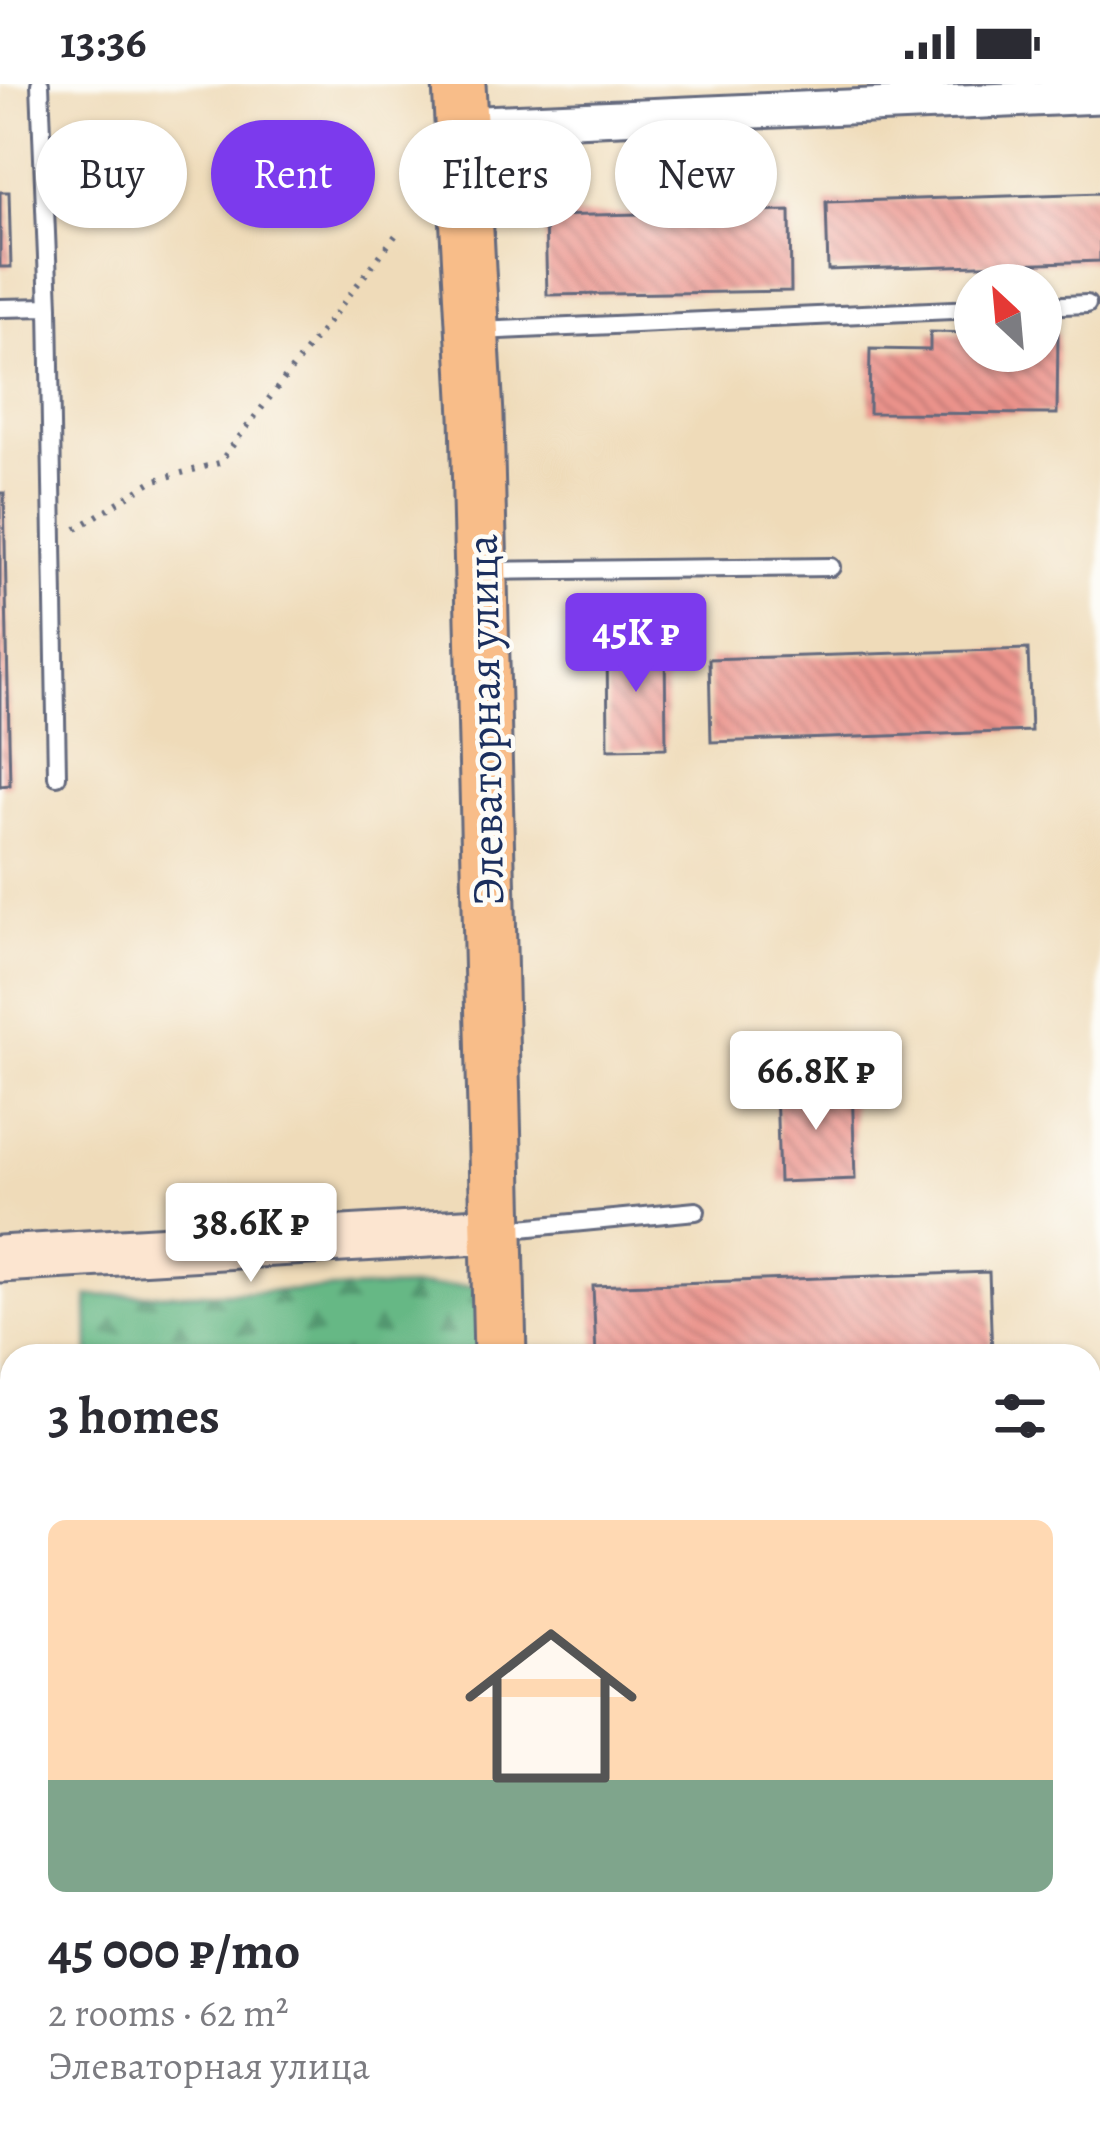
<!DOCTYPE html>
<meta charset="utf-8">
<style>
:root{--surface:#fff;--page:#f2f2f3;--text:#2b2b33;--muted:#7c7c81;--accent:#7c3aed}
body{margin:0;font-family:Alegreya,serif;background:var(--page);color:var(--text);height:100vh;display:flex;flex-direction:column;font-size:45px;white-space:nowrap}
*{box-sizing:border-box;margin:0}
p{font-size:39px;color:var(--muted)}
.icon{flex:none;width:66px;height:66px;fill:none;stroke:currentColor;stroke-width:2;stroke-linecap:round;stroke-linejoin:round}
.map{position:relative;flex:1;overflow:hidden}
.details{position:absolute;left:0px;top:1260px;width:1101px;height:807px;display:flex;flex-direction:column;background:var(--surface);border-radius:36px 36px 0 0;box-shadow:0 3px 9px #0004}
.details>*{flex:none}
.top-card{position:absolute;left:36px;top:36px;width:1029px;height:108px;display:flex;gap:24px}
.needle{width:78px;rotate:334deg}
.tools{position:absolute;left:954px;top:180px;display:grid;gap:24px}
.tools a{display:grid;place-items:center;width:108px;height:108px;border-radius:50%;background:var(--surface);box-shadow:0 3px 9px #0004;font-size:60px}
.price{position:absolute;translate:-50% -102px;padding:0 27px;border-radius:12px;background:#fff;color:#222;font-size:39px;line-height:78px;filter:drop-shadow(0 3px 6px #0008)}
.price::after{content:'';position:absolute;left:50%;top:72px;width:36px;height:27px;margin-left:-18px;background:inherit;clip-path:polygon(0 0,100% 0,50% 100%)}
.price.on{background:var(--accent);color:#fff}
ul{padding:0;list-style:none}
li{display:grid;align-content:center;gap:24px;height:636px;padding:0 48px}
li span{display:grid;place-items:center;height:372px;border-radius:18px;color:#555}
li>.icon{margin-inline-start:auto}
span .icon{width:216px;height:216px;fill:#fffc;stroke-width:1}
li b{font-size:51px}
h2{display:flex;justify-content:space-between;align-items:center;height:144px;padding:0 48px;font-size:51px}
.chip{padding:0 42px;border-radius:54px;background:var(--surface);box-shadow:0 3px 9px #0004;font-size:42px;line-height:108px}
.chip.on{background:var(--accent);color:#fff}
.status{display:flex;justify-content:space-between;align-items:center;height:84px;padding:0 60px;background:var(--surface);direction:ltr}
.status svg{height:33px;fill:currentColor}
.map>svg:first-child{display:block}
.forest{fill:url(#forest-firs);stroke:#407472;stroke-width:3}
.building{fill:url(#building-back-hatch)}
.lines{fill:none;stroke-linecap:round;stroke-linejoin:round}
.lane-casing{stroke:#656b7e;stroke-width:22}
.street-casing{stroke:#656b7e;stroke-width:39}
.secondary-casing{stroke:#656b7e;stroke-width:51}
.primary-casing{stroke:#656b7e;stroke-width:57}
.path{stroke:#656b7e;stroke-width:6;stroke-dasharray:3 9;stroke-linecap:butt}
.lane{stroke:#fff;stroke-width:16}
.street{stroke:#fff;stroke-width:33}
.secondary{stroke:#fce5d0;stroke-width:45}
.primary{stroke:#f8bd89;stroke-width:51}
.labels{text-anchor:middle;dominant-baseline:central;stroke-width:9;stroke-linejoin:round;paint-order:stroke}
.street-label{font-size:45px;fill:#1b2f5e;stroke:#fdfcf7}
</style>
<div class="status"><b>13:36</b><svg viewBox="0 0 49 12"><path d="M0 12V9h3v3zM5 12V6h3v6zM10 12V3h3v9zM15 12V0h3v12zM26 1h20v11H26zM47 4h2v5h-2z"/></svg></div>
<div class="map">
<svg width="1100" height="2066" viewBox="0 0 1100 2066">
<defs>
<pattern id="forest-firs" width="22" height="20" patternUnits="userSpaceOnUse" patternTransform="scale(3)"><rect width="22" height="20" fill="#66b885"/><path d="M5 1l3.5 6h-7zM16 11l3.5 6h-7z" fill="#539670"/></pattern>
<pattern id="building-back-hatch" width="6" height="6" patternUnits="userSpaceOnUse" patternTransform="scale(3)"><rect width="6" height="6" fill="#eb938b"/><path d="M-1 5l2 2M0 0l6 6M5-1l2 2" fill="none" stroke="#be7875"/></pattern>
</defs>
<rect width="100%" height="100%" fill="#fdfcf7"/>
<filter id="ink" filterUnits="userSpaceOnUse"><feTurbulence type="fractalNoise" baseFrequency=".00833" numOctaves="2"/><feDisplacementMap in="SourceGraphic" scale="24" xChannelSelector="R" yChannelSelector="G"/><feConvolveMatrix kernelMatrix="1 2 1 2 8 2 1 2 1" color-interpolation-filters="sRGB"/></filter>
<filter id="wash" filterUnits="userSpaceOnUse"><feTurbulence type="fractalNoise" baseFrequency=".004" numOctaves="4" result="noise"/><feDisplacementMap in="SourceGraphic" scale="48" xChannelSelector="R" yChannelSelector="G"/><feGaussianBlur stdDeviation="2.7" result="paint"/><feColorMatrix in="noise" values="0 0 0 0 0 0 0 0 0 0 0 0 0 0 0 0 0 1.4 0 .05"/><feComposite in="paint" operator="in"/></filter>
<g filter="url(#wash)">
<rect width="100%" height="100%" fill="#efdbb9"/>
<path class="forest" d="M487,1201L489,1272H89L88,1212Z
M110,2055H510V2066H110Z"/>
<g id="blocks">
<path class="building" d="M0,108H9L11,183H0Z
M1100,109V177L828,186L826,118Z
M790,127L791,207L547,211L545,132Z
M930,248L975,249V267H1041V249H1058L1057,330L869,329L870,265L930,266Z
M0,409H4L10,701L0,702Z
M607,558H665L666,664L608,665Z
M1028,565L1031,647L711,658L709,575Z
M852,1000L855,1095L779,1098L776,1003Z
M989,1188L992,1272H596L593,1202Z
M12,1494V1563H0V1495Z"/>
</g>
</g>
<g filter="url(#ink)">
<use href="#blocks" fill-opacity="0" stroke="#656b7e" stroke-width="3"/>
<g class="lines">
<g class="lane-casing">
<path id="lane" d="M40,0L49,223L57,692
M1041,222L1087,220
M0,224L49,223
M478,247L975,225
M484,487L831,483
M500,1146L696,1127
M0,1779L12,1795
M62,2055V2066"/>
</g>
<g class="street-casing">
<path id="street" d="M459,40L1100,12"/>
</g>
<g class="secondary-casing">
<path id="secondary" d="M0,1175L497,1146"/>
</g>
<g class="primary-casing">
<path id="primary" d="M459,0L477,332L500,1272
M522,2055V2066"/>
</g>
<path class="path" d="M76,445L152,397L219,379L399,147
M272,2055L279,2066"/>
<use href="#lane" class="lane"/>
<use href="#street" class="street"/>
<use href="#secondary" class="secondary"/>
<use href="#primary" class="primary"/>
</g>
</g>
<g class="labels">
<g class="street-label">
<text transform="translate(485 636) rotate(-91)">Элеваторная улица</text>
</g>
</g>
</svg>
<div class="tools">
<a><svg class="needle" viewBox="-14 -14 28 28"><path d="M0-13l5 13h-10z" fill="#e53935"/><path d="M0 13l5-13h-10z" fill="#7c7c81"/></svg></a>
</div>
<b class="price on" style="left:636px;top:611px">45K ₽</b>
<b class="price" style="left:816px;top:1049px">66.8K ₽</b>
<b class="price" style="left:251px;top:1201px">38.6K ₽</b>
<div class="top-card">
<a class="chip">Buy</a>
<a class="chip on">Rent</a>
<a class="chip">Filters</a>
<a class="chip">New</a>
</div>
<section class="details">
<h2>3 homes<svg class="icon" aria-label="filters" viewBox="0 0 24 24"><path d="M4 7h16M4 17h16"/><circle cx="9" cy="7" r="2"/><circle cx="15" cy="17" r="2"/></svg></h2>
<ul>
<li><span style="background:linear-gradient(#ffd9b3 70%,#7fa58c 0)"><svg class="icon" aria-label="home" viewBox="0 0 24 24"><path d="M3 11l9-7 9 7M6 9v11h12V9"/></svg></span><div><b>45 000 ₽/mo</b><p>2 rooms · 62 m²</p><p>Элеваторная улица</p></div></li>
</ul>
</section>
</div>
